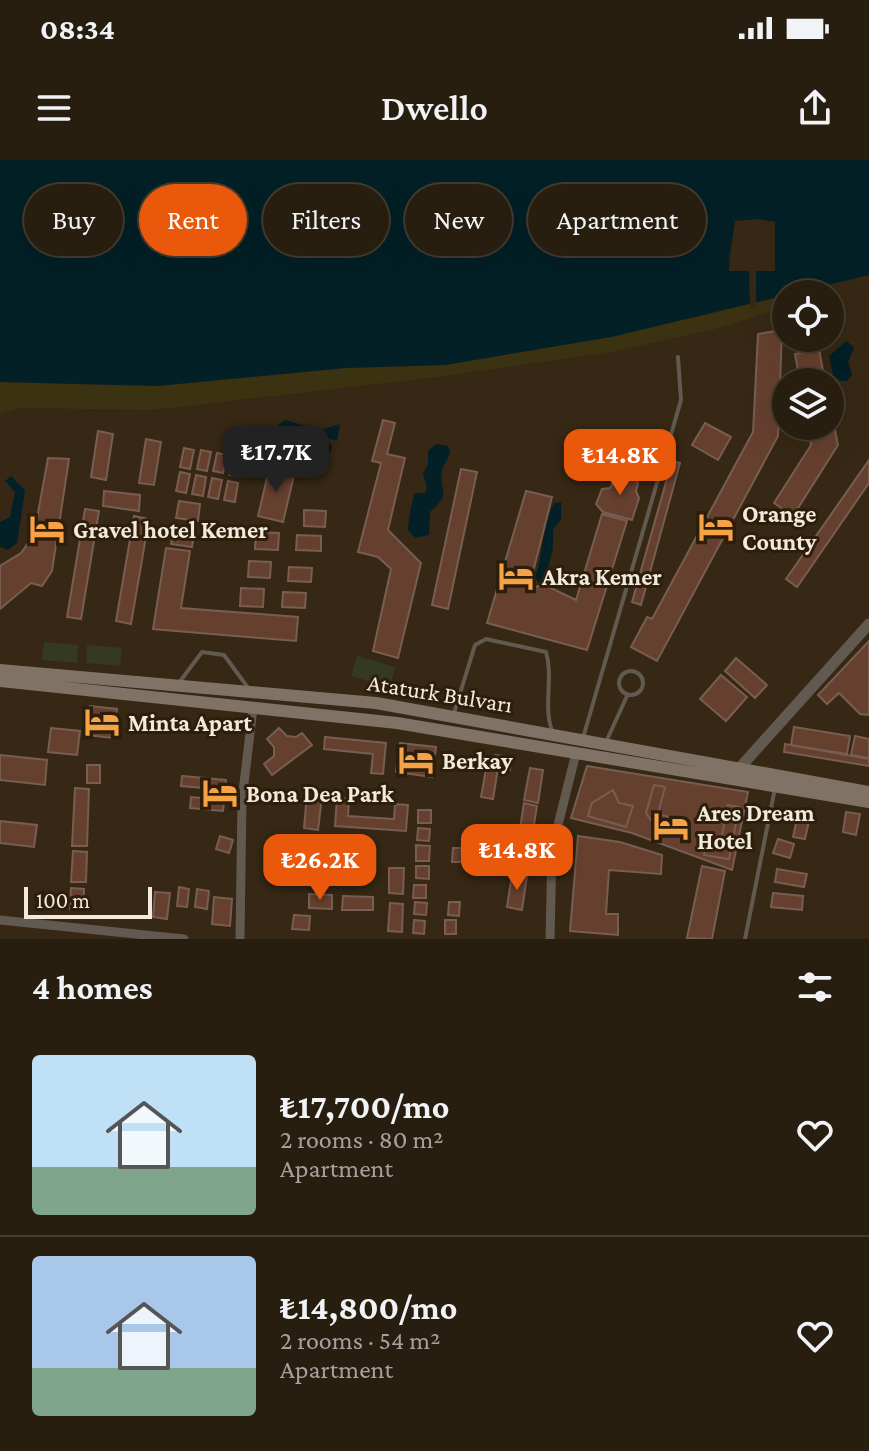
<!DOCTYPE html>
<meta charset="utf-8">
<style>
:root{--surface:#281e0f;--page:#302718;--text:#f1f3f6;--muted:#a5a29e;--line:#443c2f;--accent:#ea580c}
body{margin:0;font-family:"Crimson Pro",serif;background:var(--page);color:var(--text);height:100vh;display:flex;flex-direction:column;font-size:30px;white-space:nowrap}
*{box-sizing:border-box;margin:0}
p{font-size:26px;color:var(--muted)}
.icon{flex:none;width:44px;height:44px;fill:none;stroke:currentColor;stroke-width:2;stroke-linecap:round;stroke-linejoin:round}
.map{position:relative;height:779px;overflow:hidden}
.details{display:flex;flex-direction:column;background:var(--surface);flex:1}
.details>*{flex:none}
.guide{position:absolute;left:24px;top:24px;width:822px;height:72px;display:flex;gap:16px}
.buttons{position:absolute;left:772px;top:120px;display:grid;gap:16px}
.buttons a{display:grid;place-items:center;width:72px;height:72px;border-radius:50%;background:var(--surface);box-shadow:0 8px 32px #0002,0 0 0 2px var(--line);font-size:40px}
.scale{position:absolute;left:24px;bottom:20px;width:128px;box-sizing:border-box;padding-left:8px;border:4px solid #f3eadd;border-top:0;font-size:22px;line-height:28px;white-space:nowrap;color:#f3eadd;-webkit-text-stroke:6px #2c1e0a;paint-order:stroke}
.price{position:absolute;translate:-50% -68px;padding:0 18px;border-radius:16px;background:var(--accent);color:#fff;font-size:26px;line-height:52px;filter:drop-shadow(0 2px 4px #0008)}
.price::after{content:'';position:absolute;left:50%;top:48px;width:24px;height:18px;margin-left:-12px;background:inherit;clip-path:polygon(0 0,100% 0,50% 100%)}
.price.selected{background:#222;color:#fff}
ul{padding:0;list-style:none}
li{display:flex;align-items:center;gap:24px;height:200px;padding:0 32px}
li+li{border-top:2px solid var(--line)}
li span{display:grid;place-items:center;flex:none;width:224px;height:160px;border-radius:8px;color:#555}
li>.icon{margin-inline-start:auto}
span .icon{width:96px;height:96px;fill:#fffc;stroke-width:1}
li b{font-size:34px}
h2{display:flex;justify-content:space-between;align-items:center;height:96px;padding:0 32px;font-size:34px}
.chip{padding:0 28px;border-radius:36px;background:var(--surface);box-shadow:0 8px 32px #0002,0 0 0 2px var(--line);font-size:28px;line-height:72px}
.chip.selected{background:var(--accent);color:#fff}
.status{display:flex;justify-content:space-between;align-items:center;height:56px;padding:0 40px;background:var(--surface);direction:ltr}
.status svg{height:22px;fill:currentColor}
header{display:flex;justify-content:space-between;align-items:center;height:104px;padding:0 32px;background:var(--surface);font-size:36px;font-weight:600}
.map>svg:first-child{display:block}
.green{fill:#343a22}
.sand{fill:#3a3211}
.water{fill:#032026}
.pier{fill:#362814}
.building{fill:#66402f;stroke:#775d52;stroke-width:2}
.lines{fill:none;stroke-linecap:round;stroke-linejoin:round}
.service{stroke:#625951;stroke-width:4}
.minor{stroke:#625951;stroke-width:9}
.tertiary{stroke:#625951;stroke-width:11}
.secondary{stroke:#807366;stroke-width:12}
.labels{text-anchor:middle;dominant-baseline:central;stroke-width:6;stroke-linejoin:round;paint-order:stroke}
.poi-label{font-size:24px;font-weight:bold;fill:#f3eadd;stroke:#2c1e0a;text-anchor:start}
.street-label{font-size:24px;fill:#f3eadd;stroke:#2c1e0a}
</style>
<div class="status"><b>08:34</b><svg viewBox="0 0 49 12"><path d="M0 12V9h3v3zM5 12V6h3v6zM10 12V3h3v9zM15 12V0h3v12zM26 1h20v11H26zM47 4h2v5h-2z"/></svg></div>
<header><svg class="icon" aria-label="menu" viewBox="0 0 24 24"><path d="M4 6h16M4 12h16M4 18h16"/></svg>Dwello<svg class="icon" aria-label="share" viewBox="0 0 24 24"><path d="M12 15V3M7 8l5-5 5 5M5 13v7h14v-7"/></svg></header>
<div class="map">
<svg width="869" height="779" viewBox="0 0 869 779">
<rect width="100%" height="100%" fill="#362814"/>
<path class="green" d="M44,482L78,485L77,503L42,500Z
M87,485L122,488L120,506L86,503Z
M357,496L395,507L390,527L351,516Z"/>
<path class="sand" d="M786,136V147L715,169L617,191L437,217L152,250L21,248L0,254V222L157,226L345,208L445,205L611,177Z"/>
<path class="water" d="M0,0H869V115L611,177L445,205L345,208L157,226L0,222Z
M846,181L854,187L848,202L852,214L847,221H840L833,215L829,196Z
M285,260L320,270L340,264L337,281L325,277L332,286L331,292L321,293L314,299L303,296V280L297,277L289,281L282,296L274,289L278,280L276,267Z
M590,279L612,285L616,295L607,309L593,318L582,308L565,312V308L575,307L566,300L577,285Z
M436,284L448,286L450,293C448,299 443,305 442,311C439,337 453,331 430,352L429,375L415,378L408,370C408,363 412,339 415,333H425L427,328L423,313L428,305V291Z
M11,316L25,330L17,383L8,390L0,387V362L10,357L15,332L5,321Z
M561,342V360L553,369V389L544,422H538L535,417C544,393 542,366 554,343Z"/>
<path class="pier" d="M757,59L775,62V111H756V147L750,148L749,111H729L730,95L735,61Z"/>
<path class="building" d="M782,170L778,276L657,501L631,487L647,457L652,459L753,272L758,174Z
M819,189L825,222H800L795,194Z
M830,245L838,285L793,356L774,343L811,285L808,266H830Z
M383,260L395,263L387,294L405,298L388,370L421,403L398,498L373,491L391,409L378,397L358,392L381,303L372,301Z
M705,263L731,277L718,300L692,285Z
M98,271L113,274L106,320L91,317Z
M146,279L161,282L154,325L139,323Z
M184,288L194,290L190,309L180,307Z
M201,290L211,292L207,311L197,309Z
M217,293L227,295L223,313L213,311Z
M233,296L243,298L239,317L229,315Z
M48,298L69,299L52,411L42,426L31,423L0,449V406L21,393L34,375Z
M869,300V323L797,427L786,419Z
M672,301L680,303L641,445L632,442Z
M270,305L295,311L283,362L258,356Z
M461,309L477,312L448,449L432,445Z
M180,312L190,314L186,333L176,331Z
M625,313L636,318L638,324L636,331L639,338L632,360L603,352L596,344L602,329L610,328L617,315Z
M196,315L206,317L203,336L192,334Z
M212,318L222,320L218,339L208,337Z
M228,321L238,323L235,342L224,340Z
M104,331L140,335L139,351L103,346Z
M526,331L552,337L529,428L545,425L576,440L602,354L627,361L587,490L487,463Z
M179,341L200,344L198,361L176,358Z
M85,349L99,351L81,459L67,457Z
M304,350L326,351L325,367L304,366Z
M134,356L149,359L131,464L116,461Z
M174,366L195,369L192,387L171,384Z
M256,372L279,373L278,390L255,389Z
M297,375L321,376V391L296,390Z
M166,388L190,391L181,448L298,457L296,481L153,469Z
M249,401L271,402L270,418L248,417Z
M289,407L312,408L311,422L288,421Z
M241,428L264,429L263,447L240,446Z
M283,432L306,433L305,448L282,447Z
M869,481V555L860,554L839,533L827,544L818,535Z
M736,498L767,525L755,538L725,511Z
M721,515L747,537L726,561L700,539Z
M90,546L117,549L113,578L87,575Z
M794,567L850,576L847,594L791,585Z
M51,568L80,571L77,595L48,592Z
M279,568L287,576L296,577L302,573L312,585L272,615L264,604L274,596V587L267,579Z
M855,576L869,579V598L851,595Z
M325,577L386,583L383,614L371,613L373,594L324,589Z
M400,583L436,587L432,617L396,612Z
M785,584L869,599V606L784,592Z
M0,595L47,600L45,625L0,620Z
M495,595L512,597L510,610L498,608L493,639L481,637L487,604L494,605Z
M87,605H100V623H87Z
M587,606L748,632L732,710L632,673L571,658Z
M530,608L543,610L538,643L524,640Z
M182,616L226,620L223,651L190,648L191,637L214,639L215,629L181,626Z
M654,625L665,627L658,654L687,662L684,674L657,669L646,653Z
M75,628L89,629L87,686H72Z
M613,630L619,643L633,646L626,667L588,656L592,643Z
M307,634L322,636L318,670L304,668Z
M337,638L349,639L348,656L394,659L395,644L408,645L406,671L335,666Z
M524,643L537,646L532,677L519,675Z
M728,645L739,647L729,699L704,695L706,684L720,686Z
M799,649L811,652L805,679L793,677Z
M418,650H431V663H418Z
M846,652L860,654L856,675L843,672Z
M0,661L37,665L34,687L0,683Z
M418,668L430,669L429,681L417,680Z
M220,676L233,680L229,693L216,689Z
M578,676L620,682L662,695L661,714L609,710L606,754H618V775L570,771Z
M518,679L532,681L527,713L513,711Z
M778,679L794,684L790,698L773,693Z
M354,684L368,685L366,719L352,718Z
M416,685L430,686L429,701H416Z
M301,687L314,688L310,725L297,723Z
M453,688H463V702H452Z
M73,691L87,692L86,722H71Z
M416,706H429V719L416,718Z
M702,706L725,711L712,779L687,778Z
M389,708H404L403,734L389,733Z
M777,709L807,714L804,727L775,722Z
M512,714L527,716L522,750L507,747Z
M414,725H426V738H413Z
M179,727L189,729L187,747L177,746Z
M71,728L84,729L83,750L70,749Z
M197,729L209,731L207,749L195,747Z
M155,732L170,733L167,759L153,757Z
M773,733L803,736L802,750L771,747Z
M309,734L332,735V749L309,748Z
M343,736L373,737V750H342Z
M214,737L232,739L230,766L212,764Z
M415,742L427,743L426,755L414,754Z
M449,742H460L459,756L448,755Z
M390,743L403,744L402,772L388,771Z
M294,755L310,756L309,770L292,769Z
M414,760L425,761L424,774L413,773Z
M445,760H456V774H445Z"/>
<g class="lines">
<path class="service" d="M619 523a12 12 0 1 1 24 0a12 12 0 1 1-24 0Z
M178,524L202,492L224,495L249,529
M454,553L475,485L486,479L546,492C554,519 542,547 553,573
M583,578L681,240L678,197
M606,582L627,536
M745,779L775,628"/>
<path class="minor" d="M0,760L184,779
M240,779L242,640L253,548
M550,779L552,689L576,593"/>
<path class="tertiary" d="M736,612L869,464"/>
<path class="secondary" d="M0,510L376,543L869,632
M0,521L397,563L869,642"/>
</g>
<defs>
<g id="hotel-bare" transform="scale(2.76)"><path d="M-6-4.5h1.5V1H6V5H4.5V3h-9V5H-6ZM-4 0a1.8 1.8 0 1 1 3.6 0ZM.5 0V-2.5h3Q6-2.5 6 0Z" fill="#f6a247" stroke="#2c1e0a" stroke-width="2.5" paint-order="stroke"/></g>
</defs>
<g fill-rule="evenodd">
<use href="#hotel-bare" x="716" y="367"/>
<use href="#hotel-bare" x="47" y="369"/>
<use href="#hotel-bare" x="516" y="416"/>
<use href="#hotel-bare" x="102" y="562"/>
<use href="#hotel-bare" x="416" y="600"/>
<use href="#hotel-bare" x="220" y="633"/>
<use href="#hotel-bare" x="671" y="666"/>
</g>
<g class="labels">
<g class="poi-label">
<text x="742" y="353">Orange<tspan x="742" dy="28">County</tspan></text>
<text x="73" y="369">Gravel hotel Kemer</text>
<text x="542" y="416">Akra Kemer</text>
<text x="128" y="562">Minta Apart</text>
<text x="442" y="600">Berkay</text>
<text x="246" y="633">Bona Dea Park</text>
<text x="697" y="652">Ares Dream<tspan x="697" dy="28">Hotel</tspan></text>
</g>
<g class="street-label">
<text transform="translate(440 533) rotate(9)">Ataturk Bulvarı</text>
</g>
</g>
</svg>
<div class="buttons">
<a><svg class="icon" aria-label="locate" viewBox="0 0 24 24"><circle cx="12" cy="12" r="6"/><path d="M12 2v4M12 18v4M2 12h4M18 12h4"/></svg></a>
<a><svg class="icon" aria-label="layers" viewBox="0 0 24 24"><path d="M12 4l9 5-9 5-9-5zM3 14l9 5 9-5"/></svg></a>
</div>
<div class="scale">100 m</div>
<b class="price selected" style="left:276px;top:334px">₺17.7K</b>
<b class="price" style="left:620px;top:337px">₺14.8K</b>
<b class="price" style="left:517px;top:732px">₺14.8K</b>
<b class="price" style="left:320px;top:742px">₺26.2K</b>
<div class="guide">
<a class="chip">Buy</a>
<a class="chip selected">Rent</a>
<a class="chip">Filters</a>
<a class="chip">New</a>
<a class="chip">Apartment</a>
</div>
</div>
<section class="details">
<h2>4 homes<svg class="icon" aria-label="filters" viewBox="0 0 24 24"><path d="M4 7h16M4 17h16"/><circle cx="9" cy="7" r="2"/><circle cx="15" cy="17" r="2"/></svg></h2>
<ul>
<li><span style="background:linear-gradient(#bfe0f5 70%,#7fa58c 0)"><svg class="icon" aria-label="home" viewBox="0 0 24 24"><path d="M3 11l9-7 9 7M6 9v11h12V9"/></svg></span><div><b>₺17,700/mo</b><p>2 rooms · 80 m²</p><p>Apartment</p></div><svg class="icon" aria-label="heart" viewBox="0 0 24 24"><path d="M12 20l-8-8c-3-5 5-10 8-4 3-6 11-1 8 4z"/></svg></li>
<li><span style="background:linear-gradient(#a9c7e8 70%,#7fa58c 0)"><svg class="icon" aria-label="home" viewBox="0 0 24 24"><path d="M3 11l9-7 9 7M6 9v11h12V9"/></svg></span><div><b>₺14,800/mo</b><p>2 rooms · 54 m²</p><p>Apartment</p></div><svg class="icon" aria-label="heart" viewBox="0 0 24 24"><path d="M12 20l-8-8c-3-5 5-10 8-4 3-6 11-1 8 4z"/></svg></li>
</ul>
</section>
